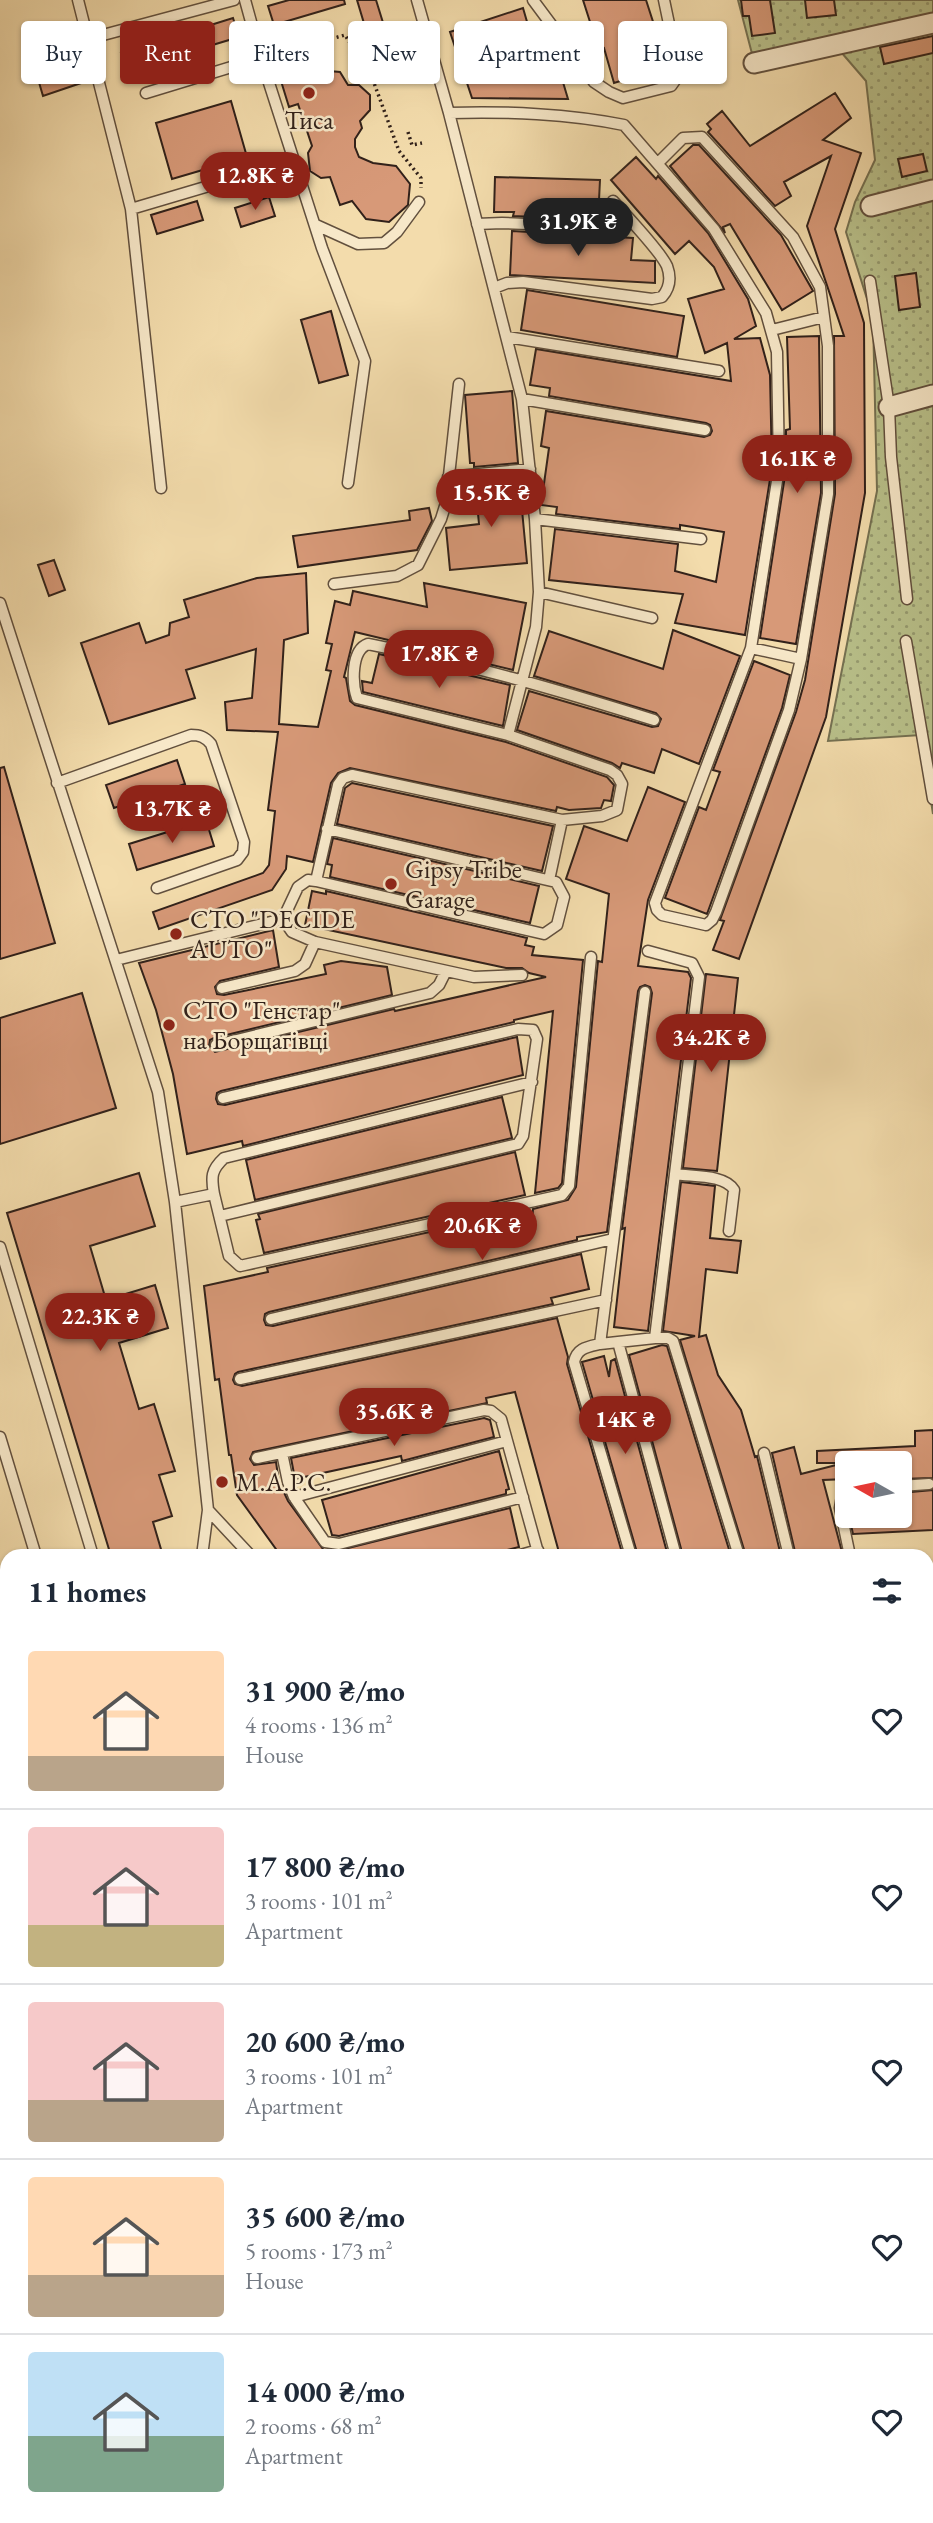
<!DOCTYPE html>
<meta charset="utf-8">
<style>
:root{--surface:#fff;--page:#f6f6f7;--text:#1f2937;--muted:#747a83;--line:#e0e1e3;--accent:#8f2418}
body{margin:0;font-family:"EB Garamond",serif;background:var(--page);color:var(--text);height:100vh;display:flex;flex-direction:column;font-size:26px;white-space:nowrap}
*{box-sizing:border-box;margin:0}
p{font-size:23px;color:var(--muted)}
.icon{flex:none;width:38px;height:38px;fill:none;stroke:currentColor;stroke-width:2;stroke-linecap:round;stroke-linejoin:round}
.map{position:relative;flex:1;overflow:hidden}
.details{position:absolute;left:0px;top:1549px;width:934px;height:975px;display:flex;flex-direction:column;background:var(--surface);border-radius:21px 21px 0 0;box-shadow:0 2px 5px #0004}
.details>*{flex:none}
.hud{position:absolute;left:21px;top:21px;width:892px;height:63px;display:flex;gap:14px}
.needle{width:46px;rotate:279deg}
.tools{position:absolute;left:835px;top:1451px;display:grid;gap:14px}
.tools a{display:grid;place-items:center;width:77px;height:77px;border-radius:7px;background:var(--surface);box-shadow:0 2px 5px #0004;font-size:35px}
.price{position:absolute;translate:-50% -60px;padding:0 16px;border-radius:24px;background:var(--accent);color:#fff;font-size:23px;line-height:46px;filter:drop-shadow(0 2px 4px #0008)}
.price::after{content:'';position:absolute;left:50%;top:42px;width:21px;height:16px;margin-left:-10px;background:inherit;clip-path:polygon(0 0,100% 0,50% 100%)}
.price.on{background:#222;color:#fff}
ul{padding:0;list-style:none}
li{display:flex;align-items:center;gap:21px;height:175px;padding:0 28px}
li+li{border-top:2px solid var(--line)}
li span{display:grid;place-items:center;flex:none;width:196px;height:140px;border-radius:7px;color:#555}
li>.icon{margin-inline-start:auto}
span .icon{width:84px;height:84px;fill:#fffc;stroke-width:1}
li b{font-size:30px}
h2{display:flex;justify-content:space-between;align-items:center;height:84px;padding:0 28px;font-size:30px}
.chip{padding:0 24px;border-radius:7px;background:var(--surface);box-shadow:0 2px 5px #0004;font-size:24px;line-height:63px}
.chip.on{background:var(--accent);color:#fff}
.map>svg:first-child{display:block}
.forest{fill:url(#forest-firs);stroke:#757152;stroke-width:2}
.garden{fill:url(#garden-dots);stroke:#757152;stroke-width:2}
.lines{fill:none;stroke-linecap:round;stroke-linejoin:round}
.stream{stroke:#747c77;stroke-width:5}
.building{fill:#d79978;stroke:#31211a;stroke-width:2}
.lane-casing{stroke:#62503e;stroke-width:13}
.street-casing{stroke:#62503e;stroke-width:23}
.path{stroke:#31211a;stroke-width:3.5;stroke-dasharray:2 3.5;stroke-linecap:butt}
.lane{stroke:#f7e8c9;stroke-width:10}
.street{stroke:#f7e8c9;stroke-width:19}
.poi-dot{fill:#8f2418;stroke:#f7e8c9;stroke-width:2.5}
.labels{text-anchor:middle;dominant-baseline:central;stroke-width:5;stroke-linejoin:round;paint-order:stroke}
.poi-label{font-size:26px;fill:#31211a;stroke:#f7e8c9;text-anchor:start}
</style>
<div class="map">
<svg width="933" height="2523" viewBox="0 0 933 2523">
<defs>
<pattern id="forest-firs" width="22" height="20" patternUnits="userSpaceOnUse" patternTransform="scale(1.75)"><rect width="22" height="20" fill="#b9c18b"/><path d="M5 1l3.5 6h-7zM16 11l3.5 6h-7z" fill="#979c71"/></pattern>
<pattern id="garden-dots" width="8" height="8" patternUnits="userSpaceOnUse" patternTransform="scale(1.75)"><rect width="8" height="8" fill="#b9c18b"/><path d="M2 2h.1M6 6h.1" fill="none" stroke="#979c71" stroke-width="1.8" stroke-linecap="round"/></pattern>
</defs>
<rect width="100%" height="100%" fill="#f3dcac"/>
<filter id="stains"><feTurbulence type="fractalNoise" baseFrequency=".00286" numOctaves="4"/><feColorMatrix values="0 0 0 0 .2 0 0 0 0 .09 0 0 0 0 .02 0 0 0 .5 -.17"/></filter>
<radialGradient id="worn" r=".72"><stop offset=".6" stop-color="#630" stop-opacity="0"/><stop offset="1" stop-color="#630" stop-opacity=".3"/></radialGradient>
<path class="forest" d="M931,1767L929,1963L928,1966V1773Z"/>
<path class="garden" d="M738,0H933V814L921,735L828,741L877,491L873,318L846,232L855,202L875,160L866,81L835,45L756,69Z"/>
<g class="lines">
<path class="stream" d="M928,1600L933,1592
M458,2523L462,2516"/>
</g>
<path class="building" d="M289,0H344L345,4L274,25L268,6Z
M357,0H376L393,55L375,60Z
M583,0H646L656,31L651,33L662,68L614,83L604,48L599,50Z
M741,0H770L775,33L752,36L749,16H743Z
M805,0H834L836,15L807,18Z
M523,8L530,32L544,28L548,32L568,99L472,98L450,32Z
M233,18L239,37L126,71L121,53Z
M933,36V53L884,64L880,47Z
M76,67L81,83L43,96L38,79Z
M314,70L315,75L329,71L340,72L348,85H359L370,95V110L360,121L362,128L355,139V147L359,157L373,163L396,166L410,184L408,205L389,222L366,219L352,201L340,205L330,177L321,178L310,171L308,153L312,146L298,104L289,107L281,81Z
M835,93L851,118L823,140L861,153L835,229L864,323L865,493L826,717L739,959L713,950L724,921L720,920L796,712L805,680L835,494L834,336H844L807,226L831,156L784,182L791,196L775,206L708,132L711,129L707,124L722,111L750,146Z
M231,101L247,157L172,179L156,123Z
M693,145H699L781,235L813,291L782,310L730,224L723,227L725,233L670,166Z
M923,154L927,171L902,177L898,159Z
M636,157L656,179L658,176L708,233L748,299L756,326L734,339L760,338L770,375L772,467L745,635L675,623L683,594L549,580L555,529L678,544L675,571L716,582L724,532L680,525V529L556,514L557,507L541,505L549,448L541,446L546,411L704,437L710,435L712,431L710,425L706,423L549,396L550,388L530,385L536,349L731,381L727,343L705,353L688,299L724,289L714,267L689,241L675,254L611,180Z
M495,177L600,180L598,220L513,216L514,212H494Z
M269,197L275,216L241,227L235,208Z
M197,201L203,220L157,234L151,215Z
M512,231L633,238L631,260L655,261V283L510,275Z
M916,273L920,307L899,310L895,276Z
M527,290L684,316L677,357L521,330Z
M331,311L348,375L319,383L301,320Z
M819,336L821,493L796,644L760,638L786,469V430L790,429L787,337Z
M512,391L518,463L474,467V463H470L465,395Z
M519,478L527,563L450,570L446,528L479,524L475,482Z
M429,508L432,521L417,550L298,567L293,536L410,520L409,511Z
M54,560L65,590L49,596L38,565Z
M306,573L308,633L284,640L279,724L318,727L331,671L326,670L332,644L326,643L335,601L350,605L353,591L427,607L424,583L526,603L513,670L355,632L344,677L346,678L350,701L355,705L506,742L607,777L614,785L611,801L604,800L601,808L569,810L557,807L556,811L350,768L338,773L331,783L313,862L287,856L286,869L272,890L159,929L153,912L263,873L269,865L275,811L268,810L278,732L227,730L225,702L252,698L256,649L186,670L195,698L109,724L81,643L139,623L146,643L169,635L170,623L189,617L184,600L257,578Z
M673,630L740,656L699,764L662,749L654,773L622,763L620,768L612,763L517,730L529,691L652,727L658,726L661,719L656,713L534,676L549,631L663,669Z
M379,654L510,685L503,726L363,692L362,681L372,683Z
M754,661L790,675L782,708L707,914L665,898L699,807L706,810L720,772L713,770Z
M177,760L185,784L114,808L106,785Z
M4,767L55,943L0,959V768Z
M352,783L553,826L542,871L337,824L345,788Z
M648,787L685,802L648,900L638,966L688,972L691,978L648,1331L614,1327L625,1228L622,1229L652,993L650,987L645,985L640,987L638,991L607,1232L577,1237V1240L269,1312L265,1314L264,1320L266,1325L273,1326L581,1254L589,1289L551,1298L553,1304L238,1372L235,1374L233,1380L235,1384L242,1386L557,1318L568,1357L567,1364L623,1556H560L515,1392L486,1398L487,1403L253,1452L250,1459L254,1465L276,1462L279,1482L288,1501L328,1556H281L237,1495L231,1455H229L219,1379L215,1380L204,1286L268,1272L267,1268L529,1210L532,1223L533,1209L568,1200L576,1187L598,961L602,962L609,894L566,879L584,826L627,841Z
M206,820L214,846L137,870L129,844Z
M333,838L539,886L530,923L330,877L332,865L327,864Z
M312,891L326,894V891L527,938L525,945L534,947L532,955L583,960L562,1183L558,1188L535,1193L553,1011L514,1020V1022L221,1091L217,1093L216,1099L218,1104L225,1105L517,1037L523,1075L243,1146L242,1141L187,1154L173,1074L156,1010L139,963L273,930L279,967L220,981L215,987L217,994L224,995L326,974L324,965L341,961L387,967L392,995L214,1038L210,1040L209,1046L215,1052L394,1009L395,1011L546,977L529,973L522,968H506L305,925Z
M706,974L738,978L717,1171L683,1168Z
M82,993L116,1108L0,1144V1018Z
M502,1097L512,1138L255,1200L246,1160Z
M515,1152L525,1195L264,1253L256,1220L260,1219L258,1214Z
M139,1173L155,1226L90,1246L106,1300L155,1285L168,1328L119,1343L139,1409L154,1404L175,1471L159,1475L172,1516L153,1522L163,1556H111L7,1213Z
M681,1182L715,1186L710,1238L741,1241L737,1273L706,1269L699,1337L706,1335L718,1375L741,1410L755,1457L757,1456L781,1556H746L680,1340L695,1336L663,1331Z
M662,1345L667,1346L731,1556H683L629,1355Z
M604,1356L609,1377L611,1361L615,1359L668,1556H638L582,1362Z
M484,1418L490,1420L494,1437L402,1461L401,1456L295,1479L291,1458Z
M933,1430V1478L900,1479V1463H847V1479L823,1480L842,1552L826,1556H796L772,1453L794,1447L801,1474L844,1463H817V1451L915,1446V1431Z
M499,1451L509,1489L506,1490V1494L339,1536L332,1535L322,1500Z
M933,1490V1530L853,1534L849,1516H900V1493Z
M510,1508L519,1547L483,1556H338L336,1551Z"/>
<g class="lines">
<g class="lane-casing">
<path id="lane" d="M78,0L131,209L161,488
M245,0L261,58
M417,0L449,113L522,399L535,519L539,592L536,627L508,735
M533,0L594,82L609,92L623,98L671,86L676,79L677,62L664,0
M88,39L234,0
M146,93L261,58L322,248L365,361L348,483
M449,113C504,111 570,114 624,125L714,229L766,313L777,352L779,468L751,648L655,903L657,910L662,915L706,925L712,920L716,912L789,710L801,659L828,494V346L820,287L793,237L702,137L683,138L658,163
M131,209L256,172
M477,224L502,223L599,227
M316,225L358,244L384,243L397,232L419,202
M870,281L889,407L891,457L907,599
M494,288L507,283L523,282L652,299L662,297C670,288 671,277 667,266C660,251 626,215 613,201
M772,330L824,317
M507,337L719,371
M522,399L705,430
M448,477L530,469
M535,519L701,539
M334,584L397,576L418,565L441,519L446,503L459,384
M539,592L652,618
M0,603L158,1092L175,1202L208,1510L251,1556
M906,641L933,799
M751,648L801,659
M57,783L191,735C200,735 205,737 211,744L244,842L243,852L237,860L157,888
M549,880L562,820
M316,881L544,934L557,925L564,897L556,882L327,829
M283,919L292,932L315,942L474,977L522,975
M116,960L283,919L298,887L308,880L316,881L338,785L343,778L352,775L562,820L602,816L617,810L622,784L617,775L610,770L508,735L357,698C352,683 351,650 368,644C466,663 558,690 654,720
M222,988L295,971L305,964L315,942
M645,992L600,1344L618,1342L676,1556
M216,1045L430,993L439,985L446,971
M675,1174C691,1177 725,1174 734,1190L729,1231
M214,1194C211,1177 211,1170 224,1158L532,1082
M175,1202L214,1194L229,1256L240,1266L562,1195L569,1186L591,957
M220,1216L518,1144L523,1136L537,1039L533,1030L518,1029L223,1098
M0,1247L93,1556
M271,1319L613,1239
M655,1338H668L673,1341L739,1556
M618,1342L655,1338L699,977L692,963L648,951
M600,1344C587,1347 577,1348 574,1362L631,1556
M240,1379L606,1300
M0,1437L36,1556
M282,1453L288,1482L294,1497L325,1542L339,1544L523,1497
M764,1453L789,1556
M257,1458L484,1410L491,1411L501,1419L539,1556
M900,1486L929,1484
M847,1492L842,1496L840,1508L850,1556
M294,1497L507,1441
M202,1556L208,1510
M517,1556L538,1550
M0,1671L7,1669
M0,1988L7,1986
M0,2429L7,2427
M69,2523L71,2516
M199,2523L202,2516
M320,2523L323,2516"/>
</g>
<g class="street-casing">
<path id="street" d="M754,63L933,23
M871,206L933,190
M889,407L933,395
M928,2083L933,2007
M928,2316L933,2319
M928,2364L933,2363
M842,2516L847,2523
M908,2516L911,2523"/>
</g>
<path class="path" d="M273,55L345,35L374,83L399,151L421,178V188
M408,132L412,145L422,143
M230,2516L232,2523"/>
<use href="#lane" class="lane"/>
<use href="#street" class="street"/>
</g>
<g class="poi-dot">
<circle cx="309" cy="93" r="7"/>
<circle cx="391" cy="884" r="7"/>
<circle cx="176" cy="934" r="7"/>
<circle cx="169" cy="1025" r="7"/>
<circle cx="222" cy="1482" r="7"/>
</g>
<g class="labels">
<g class="poi-label">
<text x="309" y="120" text-anchor="middle">Тиса</text>
<text x="405" y="869">Gipsy Tribe<tspan x="405" dy="30">Garage</tspan></text>
<text x="190" y="919">СТО "DECIDE<tspan x="190" dy="30">AUTO"</tspan></text>
<text x="183" y="1010">СТО "Генстар"<tspan x="183" dy="30">на Борщагівці</tspan></text>
<text x="236" y="1482">М.А.Р.С.</text>
</g>
</g>
<rect width="100%" height="100%" filter="url(#stains)"/>
<rect width="100%" height="100%" fill="url(#worn)"/>
</svg>
<div class="tools">
<a><svg class="needle" viewBox="-14 -14 28 28"><path d="M0-13l5 13h-10z" fill="#e53935"/><path d="M0 13l5-13h-10z" fill="#747a83"/></svg></a>
</div>
<b class="price" style="left:255px;top:212px">12.8K ₴</b>
<b class="price on" style="left:578px;top:258px">31.9K ₴</b>
<b class="price" style="left:797px;top:495px">16.1K ₴</b>
<b class="price" style="left:491px;top:529px">15.5K ₴</b>
<b class="price" style="left:439px;top:690px">17.8K ₴</b>
<b class="price" style="left:172px;top:845px">13.7K ₴</b>
<b class="price" style="left:711px;top:1074px">34.2K ₴</b>
<b class="price" style="left:482px;top:1262px">20.6K ₴</b>
<b class="price" style="left:100px;top:1353px">22.3K ₴</b>
<b class="price" style="left:394px;top:1448px">35.6K ₴</b>
<b class="price" style="left:625px;top:1456px">14K ₴</b>
<div class="hud">
<a class="chip">Buy</a>
<a class="chip on">Rent</a>
<a class="chip">Filters</a>
<a class="chip">New</a>
<a class="chip">Apartment</a>
<a class="chip">House</a>
</div>
<section class="details">
<h2>11 homes<svg class="icon" aria-label="filters" viewBox="0 0 24 24"><path d="M4 7h16M4 17h16"/><circle cx="9" cy="7" r="2"/><circle cx="15" cy="17" r="2"/></svg></h2>
<ul>
<li><span style="background:linear-gradient(#ffd9b3 75%,#b9a48a 0)"><svg class="icon" aria-label="home" viewBox="0 0 24 24"><path d="M3 11l9-7 9 7M6 9v11h12V9"/></svg></span><div><b>31 900 ₴/mo</b><p>4 rooms · 136 m²</p><p>House</p></div><svg class="icon" aria-label="heart" viewBox="0 0 24 24"><path d="M12 20l-8-8c-3-5 5-10 8-4 3-6 11-1 8 4z"/></svg></li>
<li><span style="background:linear-gradient(#f6c9c9 70%,#c2b280 0)"><svg class="icon" aria-label="home" viewBox="0 0 24 24"><path d="M3 11l9-7 9 7M6 9v11h12V9"/></svg></span><div><b>17 800 ₴/mo</b><p>3 rooms · 101 m²</p><p>Apartment</p></div><svg class="icon" aria-label="heart" viewBox="0 0 24 24"><path d="M12 20l-8-8c-3-5 5-10 8-4 3-6 11-1 8 4z"/></svg></li>
<li><span style="background:linear-gradient(#f6c9c9 70%,#b9a48a 0)"><svg class="icon" aria-label="home" viewBox="0 0 24 24"><path d="M3 11l9-7 9 7M6 9v11h12V9"/></svg></span><div><b>20 600 ₴/mo</b><p>3 rooms · 101 m²</p><p>Apartment</p></div><svg class="icon" aria-label="heart" viewBox="0 0 24 24"><path d="M12 20l-8-8c-3-5 5-10 8-4 3-6 11-1 8 4z"/></svg></li>
<li><span style="background:linear-gradient(#ffd9b3 70%,#b9a48a 0)"><svg class="icon" aria-label="home" viewBox="0 0 24 24"><path d="M3 11l9-7 9 7M6 9v11h12V9"/></svg></span><div><b>35 600 ₴/mo</b><p>5 rooms · 173 m²</p><p>House</p></div><svg class="icon" aria-label="heart" viewBox="0 0 24 24"><path d="M12 20l-8-8c-3-5 5-10 8-4 3-6 11-1 8 4z"/></svg></li>
<li><span style="background:linear-gradient(#bfe0f5 60%,#7fa58c 0)"><svg class="icon" aria-label="home" viewBox="0 0 24 24"><path d="M3 11l9-7 9 7M6 9v11h12V9"/></svg></span><div><b>14 000 ₴/mo</b><p>2 rooms · 68 m²</p><p>Apartment</p></div><svg class="icon" aria-label="heart" viewBox="0 0 24 24"><path d="M12 20l-8-8c-3-5 5-10 8-4 3-6 11-1 8 4z"/></svg></li>
</ul>
</section>
</div>
